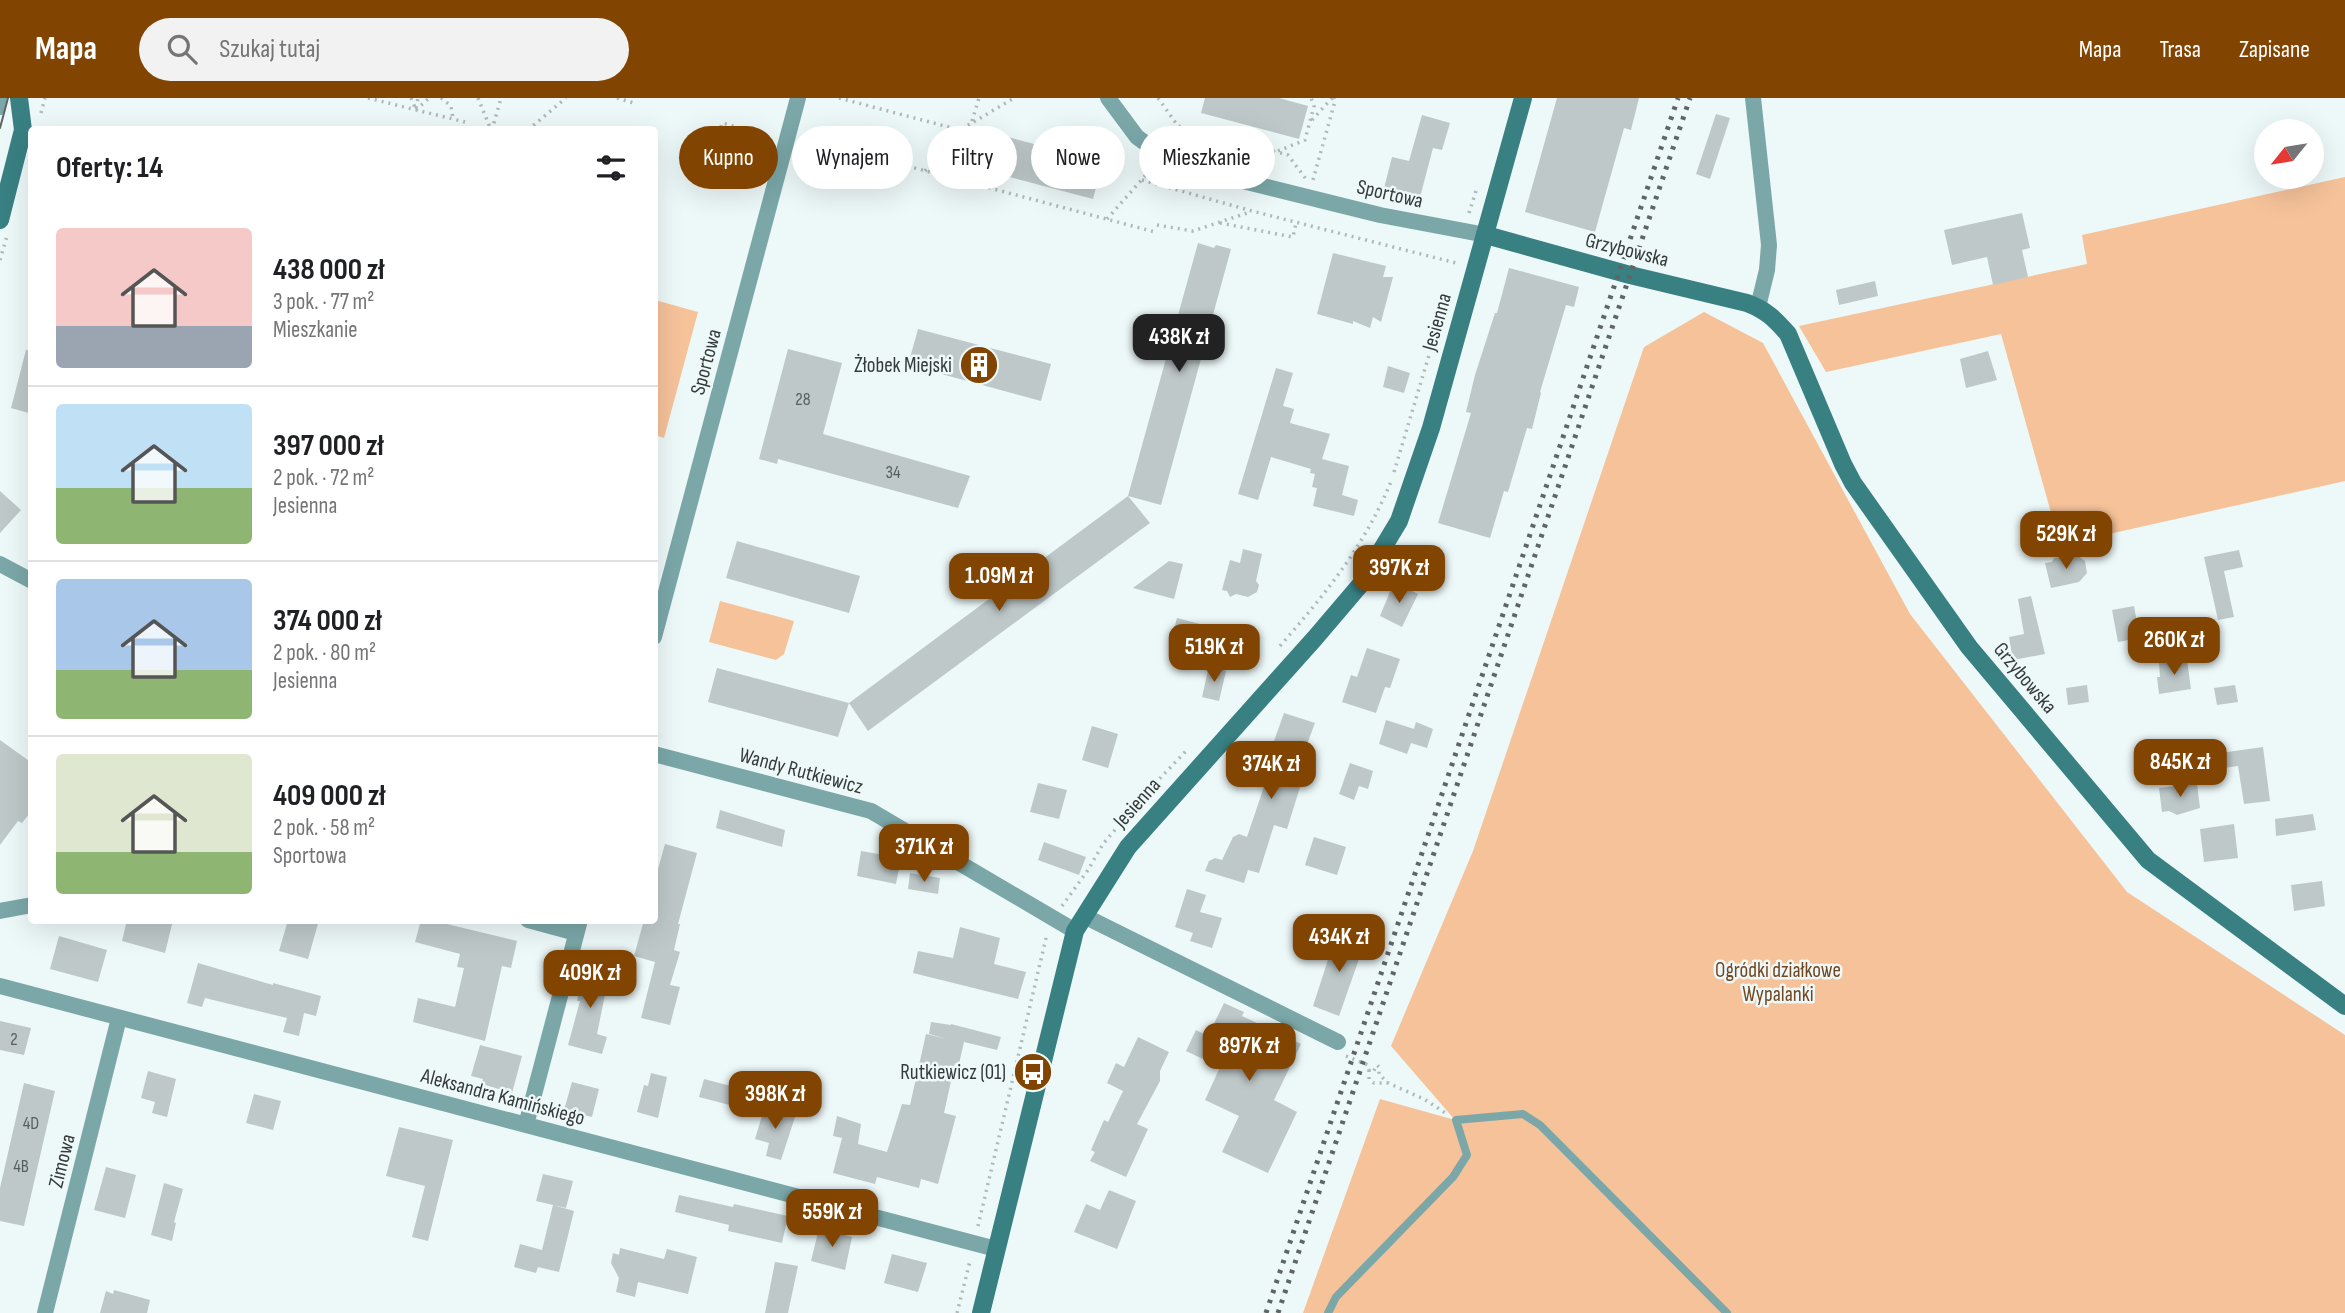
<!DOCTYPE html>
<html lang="pl">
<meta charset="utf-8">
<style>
:root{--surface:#fff;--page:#f2f2f2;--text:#202124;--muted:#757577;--line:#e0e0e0;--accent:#824501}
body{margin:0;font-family:"Sofia Sans Condensed",sans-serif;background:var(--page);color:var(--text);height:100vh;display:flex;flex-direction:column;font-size:26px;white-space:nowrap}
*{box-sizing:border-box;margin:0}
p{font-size:23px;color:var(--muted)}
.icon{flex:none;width:38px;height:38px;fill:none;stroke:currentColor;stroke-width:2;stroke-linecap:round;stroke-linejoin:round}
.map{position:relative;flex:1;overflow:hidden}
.panel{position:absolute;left:28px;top:28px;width:630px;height:798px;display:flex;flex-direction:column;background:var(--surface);border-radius:7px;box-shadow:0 7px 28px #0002}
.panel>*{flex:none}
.banner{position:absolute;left:679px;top:28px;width:665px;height:63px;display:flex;gap:14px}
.needle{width:46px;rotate:240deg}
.fabs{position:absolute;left:2254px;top:21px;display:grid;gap:14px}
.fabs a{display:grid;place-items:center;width:70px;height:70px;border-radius:50%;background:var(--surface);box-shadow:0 7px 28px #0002;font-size:35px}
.price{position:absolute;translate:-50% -60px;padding:0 16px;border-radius:14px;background:var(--accent);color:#fff;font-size:23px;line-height:46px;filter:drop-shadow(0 2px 4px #0008)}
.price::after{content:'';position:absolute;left:50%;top:42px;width:21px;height:16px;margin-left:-10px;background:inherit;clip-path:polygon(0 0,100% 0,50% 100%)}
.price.active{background:#222;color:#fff}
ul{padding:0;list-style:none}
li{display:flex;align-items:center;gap:21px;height:175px;padding:0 28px}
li+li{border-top:2px solid var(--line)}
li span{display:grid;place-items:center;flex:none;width:196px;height:140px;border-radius:7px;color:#555}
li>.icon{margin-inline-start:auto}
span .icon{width:84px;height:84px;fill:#fffc;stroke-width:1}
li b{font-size:30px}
h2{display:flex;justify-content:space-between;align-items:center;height:84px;padding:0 28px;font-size:30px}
.tag{padding:0 24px;border-radius:32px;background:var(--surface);box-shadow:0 7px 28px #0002;font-size:24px;line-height:63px}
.tag.active{background:var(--accent);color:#fff}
header{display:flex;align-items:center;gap:42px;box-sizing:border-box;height:98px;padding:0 35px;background:var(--accent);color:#fff}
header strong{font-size:33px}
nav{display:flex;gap:38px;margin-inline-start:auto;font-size:24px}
.search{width:490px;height:63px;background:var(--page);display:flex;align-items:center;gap:18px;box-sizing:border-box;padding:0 24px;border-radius:38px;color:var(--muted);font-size:26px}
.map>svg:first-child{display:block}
.green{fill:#f5c29a}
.building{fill:#bec8c9}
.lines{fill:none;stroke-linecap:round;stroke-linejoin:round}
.path{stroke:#afb8b8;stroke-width:3.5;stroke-dasharray:2 5;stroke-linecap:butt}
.lane{stroke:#7ba7a8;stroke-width:8}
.street{stroke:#7ba7a8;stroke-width:16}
.secondary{stroke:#398083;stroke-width:18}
.tram{stroke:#5f6464;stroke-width:2}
.rail{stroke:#5f6464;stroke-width:5;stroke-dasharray:3.5 7;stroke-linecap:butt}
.labels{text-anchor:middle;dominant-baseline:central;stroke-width:5;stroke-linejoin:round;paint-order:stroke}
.number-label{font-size:18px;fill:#585e5e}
.street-label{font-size:21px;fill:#363a3a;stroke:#edf8f8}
.poi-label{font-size:21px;fill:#363a3a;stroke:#edf8f8;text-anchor:end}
.park-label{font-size:21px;fill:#734620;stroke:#edf8f8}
</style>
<header>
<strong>Mapa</strong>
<div class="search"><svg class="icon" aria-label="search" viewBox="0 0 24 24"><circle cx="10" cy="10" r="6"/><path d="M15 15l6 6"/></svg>Szukaj tutaj</div>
<nav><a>Mapa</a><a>Trasa</a><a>Zapisane</a></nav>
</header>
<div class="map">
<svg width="2345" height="1215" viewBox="0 0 2345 1215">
<rect width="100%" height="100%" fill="#edf8f8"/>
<path class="green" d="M2345,79V383L2060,447L2001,236L1826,274L1799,228L2087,166L2082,137Z
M655,202L698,214L664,340L655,337Z
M1704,214L1763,245L1910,516L2127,794L2345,937V1215H1303L1380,1001L1455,1022L1391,948L1473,753L1644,249Z
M720,503L794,523L784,556L776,562L709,544Z"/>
<path class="building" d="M1205,0H1279L1308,8L1299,41L1201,15Z
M1557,0H1639L1631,32L1624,30L1595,134L1525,114Z
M1716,16L1730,20L1710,81L1696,76Z
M1422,17L1450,25L1442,52L1433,50L1419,103L1383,94L1392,59L1409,63Z
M977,31L1103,64L1093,101L967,68Z
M2022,115L2030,150L2022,152L2028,179L1993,187L1987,159L1952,167L1944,132Z
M1198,145L1214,150L1216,147L1231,151L1161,407L1128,398Z
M1333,155L1386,168L1383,179H1393L1381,224L1373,219L1370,230L1353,223V226L1317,216Z
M1509,170L1579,189L1574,209L1566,207L1540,294L1541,295L1532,331L1527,330L1508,394L1504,393L1490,440L1438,425L1471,315L1466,314L1475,277L1495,215H1497Z
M1875,183L1878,198L1839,207L1836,192Z
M918,231L1051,266L1041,303L908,267Z
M788,251L842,265L823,336L970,378L958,410L778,361L777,366L759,361Z
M26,252L32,253V316L11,310Z
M1988,253L1997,282L1966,290L1960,261Z
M1388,268L1410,275L1404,295L1383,289Z
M1276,270L1293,275L1283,308L1294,311L1290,325L1330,336L1322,361L1349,368L1342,397L1358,402L1354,418L1313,408L1317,390L1312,389L1315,376L1310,375L1311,371L1271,359L1258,402L1238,396Z
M0,393L21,412L0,435Z
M1128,398L1150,425L868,633L849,605Z
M737,443L860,478L849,515L726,480Z
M1243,451L1262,456L1256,483L1259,487L1257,494L1248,499L1236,496L1230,499L1227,493L1222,492L1230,462L1240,465Z
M2239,452L2243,469L2224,473L2234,519L2218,522L2204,459Z
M2078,458L2085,463L2087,475L2079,484L2051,490L2045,465L2052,464L2054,460Z
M1169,463L1183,466L1174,501L1133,490Z
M1394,484L1418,496L1402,529L1380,518Z
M2031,498L2045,556L2013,562L2009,539L2024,536L2018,501Z
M2134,508L2140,540L2118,544L2112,512Z
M1177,520L1200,526L1194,552L1170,545Z
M1367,550L1400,561L1390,590L1385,589L1376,615L1342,604L1351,577L1357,579Z
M2187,562L2191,591L2159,596L2157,579H2160L2159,565Z
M1209,568L1226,573L1219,603L1202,599Z
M717,570L849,605L838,639L708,604Z
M2087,587L2089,604L2068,607L2066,590Z
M2235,587L2238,604L2217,607L2214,590Z
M1284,615L1315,625L1306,649L1311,651L1307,664L1311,665L1305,684L1302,683L1287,731L1274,727L1259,775L1248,772L1244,785L1205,773L1209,763L1215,760L1222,762L1233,739L1239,736L1247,739L1274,659L1269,657Z
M1386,622L1414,631L1416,624L1433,631L1427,650L1411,645L1407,656L1379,646Z
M1092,628L1118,636L1108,670L1082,662Z
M0,642L32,665V712L22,725L18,723L0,747Z
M2263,649L2270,703L2244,706L2238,668L2208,672L2206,657Z
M1350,665L1373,673L1368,691L1359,688L1354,702L1339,696Z
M1038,685L1067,692L1059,721L1030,714Z
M2197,686L2200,710L2177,717L2169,713L2162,714L2159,690Z
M720,712L785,732L782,749L716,730Z
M2313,716L2316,732L2276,738L2275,721Z
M2234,726L2238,760L2204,764L2200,731Z
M1314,739L1346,749L1337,777L1305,767Z
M1044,744L1086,759L1079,777L1038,762Z
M665,746L697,755L678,826H680L674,852L680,854L670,887L680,889L670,927L641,920L655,864L634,858L644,822H654V785Z
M861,753L901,760L896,786L857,778Z
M910,775L940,780L938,796L908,791Z
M2322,783L2325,808L2294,813L2291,787Z
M1187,791L1206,797L1200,814L1222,820L1212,850L1190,843L1193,835L1175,829Z
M127,822H173L165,855L122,843Z
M288,822H319L308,861L279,853Z
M421,822H447V826L517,843L511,870L502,868L485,943L413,924L418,900L455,909L464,870L457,869L460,856L415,844Z
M960,829L1000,840L994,866L1026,874L1018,901L913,875L918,853L953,860Z
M1337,834L1365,844L1339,918L1313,908Z
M59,838L107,852L98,884L50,871Z
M198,865L273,887V885L321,898L316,918L304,915L299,938L283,934L287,920L205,900L202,909L187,905Z
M584,867L610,872L597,936L607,939L602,956L568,947L580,903H577Z
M1224,905L1244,914L1242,918L1301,946L1274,1002L1297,1014L1268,1075L1222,1054L1239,1018L1205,1002L1220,969L1186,953L1196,932L1208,938Z
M0,923L31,930L24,957L0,952Z
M931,924L951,927V926L1001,939L997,952L964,944L959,966L955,965L944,1015L956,1018L938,1086L921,1081L919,1090L877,1079L875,1086L833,1075L842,1040L833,1038L837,1018L861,1026L858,1046L887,1054L902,1006L910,1007L926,936L947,941L929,936Z
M1138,939L1169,954L1160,973V983L1137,1026L1148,1031L1126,1079L1090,1063L1095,1054L1091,1052L1104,1022L1108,1024L1123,993L1107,985L1116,965L1124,969Z
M480,947L522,958L512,995L482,986L483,981L471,978Z
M148,973L176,981L167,1019L152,1015L155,1004L141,1000Z
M651,975L667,979L658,1020L637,1014L644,987L648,988Z
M704,981L765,997L760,1015L699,999Z
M572,984L599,991L592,1019L564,1012Z
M24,985L55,993L24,1128L0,1123V1090Z
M254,996L281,1003L273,1032L246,1025Z
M765,1008L796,1016L781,1062L766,1058L769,1045L755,1041Z
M399,1029L453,1042L428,1143L412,1139L425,1088L386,1078Z
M106,1069L136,1077L125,1120L94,1112Z
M543,1076L573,1083L566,1110L536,1103Z
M164,1085L183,1091L174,1124L176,1125L172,1143L151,1137Z
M1109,1092L1136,1103L1117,1151L1074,1134L1086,1106L1100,1112Z
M679,1097L733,1109L734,1106L788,1118L782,1145L728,1133L729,1127L675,1114Z
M553,1107L574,1113L559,1174L538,1169L536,1175L514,1169L520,1146L542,1152Z
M819,1130L852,1139L845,1172L811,1163Z
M620,1150L664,1161L667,1151L697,1159L688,1196L638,1184L635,1199L616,1194L619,1180L611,1165L613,1155L619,1157Z
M892,1156L927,1165L918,1194L884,1185Z
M775,1164L798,1168L788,1215H765Z
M114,1192L150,1202L147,1215H100L106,1193L113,1196Z"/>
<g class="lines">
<path class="path" d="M368,0L465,24
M411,0L416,12
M441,0L451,8L453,21
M478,0L491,32
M617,0L634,5
M839,0L960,32
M1158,0L1178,28L1288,57L1306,81
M416,10L418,0
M416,12L429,0
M41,15L45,0
M1312,22L1332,0
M972,23L979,0
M721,29L722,25L770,38
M492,32L501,0
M528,32L566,0
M806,41L1155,134
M1278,53L1305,42L1314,8L1311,0
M925,73L960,32L1014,0
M1142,82L1252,113L1460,166
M1313,82L1335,3L1334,0
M1469,115L1476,93
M1107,121L1152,70
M1220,125L1293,139L1296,125
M1157,127L1193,133L1250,114
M0,162L7,138
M1394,374L1447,197
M1280,548C1326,495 1365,448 1392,381
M1062,808L1088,772L1103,746L1146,695L1186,653
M1346,958L1368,967L1369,972L1373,974L1377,967L1379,969V976L1388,985L1424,1001L1447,1016
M1369,972V981L1374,985H1388
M978,1128L1047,836
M957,1215L970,1163"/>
<path class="lane" d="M0,13L3,0
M1328,1215L1336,1199L1453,1079L1467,1057L1456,1022L1523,1016L1540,1027L1727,1215"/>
<path class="street" d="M1108,0L1137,39L1174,66L1380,117L1486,137
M1753,0L1769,147L1767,172L1758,209
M0,466L32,483
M654,539L798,0
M654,656L871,713L1075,833
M0,813L32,807
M1084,818L1338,944
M528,822L576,835
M0,888L996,1151
M526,1027L580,822
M45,1215L119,920"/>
<path class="secondary" d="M0,122L23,32L19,0
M1486,137L1630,177L1747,205C1766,212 1775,221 1788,236L1843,366L1853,385L1969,549L2148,762L2345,908
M981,1215L1075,833L1128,749L1315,540L1361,486L1399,423L1431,330L1523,0"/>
<path class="tram" d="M0,30L8,0"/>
<path class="rail" d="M1266,1215L1678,0
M1278,1215L1690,0"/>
</g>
<defs>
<g id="building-disc" transform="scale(2.0125)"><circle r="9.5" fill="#824501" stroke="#edf8f8"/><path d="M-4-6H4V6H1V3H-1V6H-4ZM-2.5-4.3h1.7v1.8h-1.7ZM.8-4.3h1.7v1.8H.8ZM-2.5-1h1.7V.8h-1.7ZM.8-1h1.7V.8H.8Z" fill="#fff"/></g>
<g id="bus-disc" transform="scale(2.0125)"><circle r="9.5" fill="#824501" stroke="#edf8f8"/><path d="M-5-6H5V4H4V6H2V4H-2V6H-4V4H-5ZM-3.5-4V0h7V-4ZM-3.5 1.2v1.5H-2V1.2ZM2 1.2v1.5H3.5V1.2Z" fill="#fff"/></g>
</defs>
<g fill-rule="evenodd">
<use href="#building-disc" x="979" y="267"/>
<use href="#bus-disc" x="1033" y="974"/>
</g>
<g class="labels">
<g class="number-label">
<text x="803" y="301">28</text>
<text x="893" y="374">34</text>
<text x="14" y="941">2</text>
<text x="31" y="1025">4D</text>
<text x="21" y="1068">4B</text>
</g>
<g class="street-label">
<text transform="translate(1390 96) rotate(13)">Sportowa</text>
<text transform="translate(1627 152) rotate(14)">Grzybowska</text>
<text transform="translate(1437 224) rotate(-74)">Jesienna</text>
<text transform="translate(706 264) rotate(-75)">Sportowa</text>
<text transform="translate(2025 580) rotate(50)">Grzybowska</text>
<text transform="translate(801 673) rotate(15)">Wandy Rutkiewicz</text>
<text transform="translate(1137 705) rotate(-48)">Jesienna</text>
<text transform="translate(503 999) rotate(15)">Aleksandra Kamińskiego</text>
<text transform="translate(62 1063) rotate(-76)">Zimowa</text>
</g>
<g class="poi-label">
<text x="952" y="267">Żłobek Miejski</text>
<text x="1006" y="974">Rutkiewicz (01)</text>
</g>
<g class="park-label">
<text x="1778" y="872">Ogródki działkowe<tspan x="1778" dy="24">Wypalanki</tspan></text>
</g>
</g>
</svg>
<div class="fabs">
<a><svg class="needle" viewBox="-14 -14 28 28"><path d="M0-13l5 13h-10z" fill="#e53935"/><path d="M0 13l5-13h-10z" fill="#757577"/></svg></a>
</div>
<b class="price active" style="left:1179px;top:276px">438K zł</b>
<b class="price" style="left:2066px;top:473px">529K zł</b>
<b class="price" style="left:1399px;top:507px">397K zł</b>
<b class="price" style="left:999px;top:515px">1.09M zł</b>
<b class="price" style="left:2174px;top:579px">260K zł</b>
<b class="price" style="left:1214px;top:586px">519K zł</b>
<b class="price" style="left:2180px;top:701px">845K zł</b>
<b class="price" style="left:1271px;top:703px">374K zł</b>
<b class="price" style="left:924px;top:786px">371K zł</b>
<b class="price" style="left:1339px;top:876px">434K zł</b>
<b class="price" style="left:590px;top:912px">409K zł</b>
<b class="price" style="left:1249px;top:985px">897K zł</b>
<b class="price" style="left:775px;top:1033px">398K zł</b>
<b class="price" style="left:832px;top:1151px">559K zł</b>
<div class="banner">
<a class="tag active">Kupno</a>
<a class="tag">Wynajem</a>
<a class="tag">Filtry</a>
<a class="tag">Nowe</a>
<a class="tag">Mieszkanie</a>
</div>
<section class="panel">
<h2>Oferty: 14<svg class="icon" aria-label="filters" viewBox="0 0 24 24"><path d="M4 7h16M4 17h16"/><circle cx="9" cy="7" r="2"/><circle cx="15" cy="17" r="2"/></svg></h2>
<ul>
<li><span style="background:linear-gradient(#f6c9c9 70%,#9aa5b1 0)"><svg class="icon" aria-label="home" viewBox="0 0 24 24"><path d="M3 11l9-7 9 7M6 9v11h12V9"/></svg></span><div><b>438 000 zł</b><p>3 pok. · 77 m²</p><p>Mieszkanie</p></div></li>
<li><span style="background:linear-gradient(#bfe0f5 60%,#8fb573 0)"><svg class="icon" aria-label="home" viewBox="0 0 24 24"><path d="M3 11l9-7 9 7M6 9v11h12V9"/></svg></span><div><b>397 000 zł</b><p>2 pok. · 72 m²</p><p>Jesienna</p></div></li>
<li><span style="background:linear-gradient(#a9c7e8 65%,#8fb573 0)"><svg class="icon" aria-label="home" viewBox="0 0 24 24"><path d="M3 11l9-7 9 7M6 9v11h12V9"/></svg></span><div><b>374 000 zł</b><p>2 pok. · 80 m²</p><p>Jesienna</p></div></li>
<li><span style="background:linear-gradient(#dfe7d0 70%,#8fb573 0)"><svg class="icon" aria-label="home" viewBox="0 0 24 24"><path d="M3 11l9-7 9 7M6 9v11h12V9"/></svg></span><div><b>409 000 zł</b><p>2 pok. · 58 m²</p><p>Sportowa</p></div></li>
</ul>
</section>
</div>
